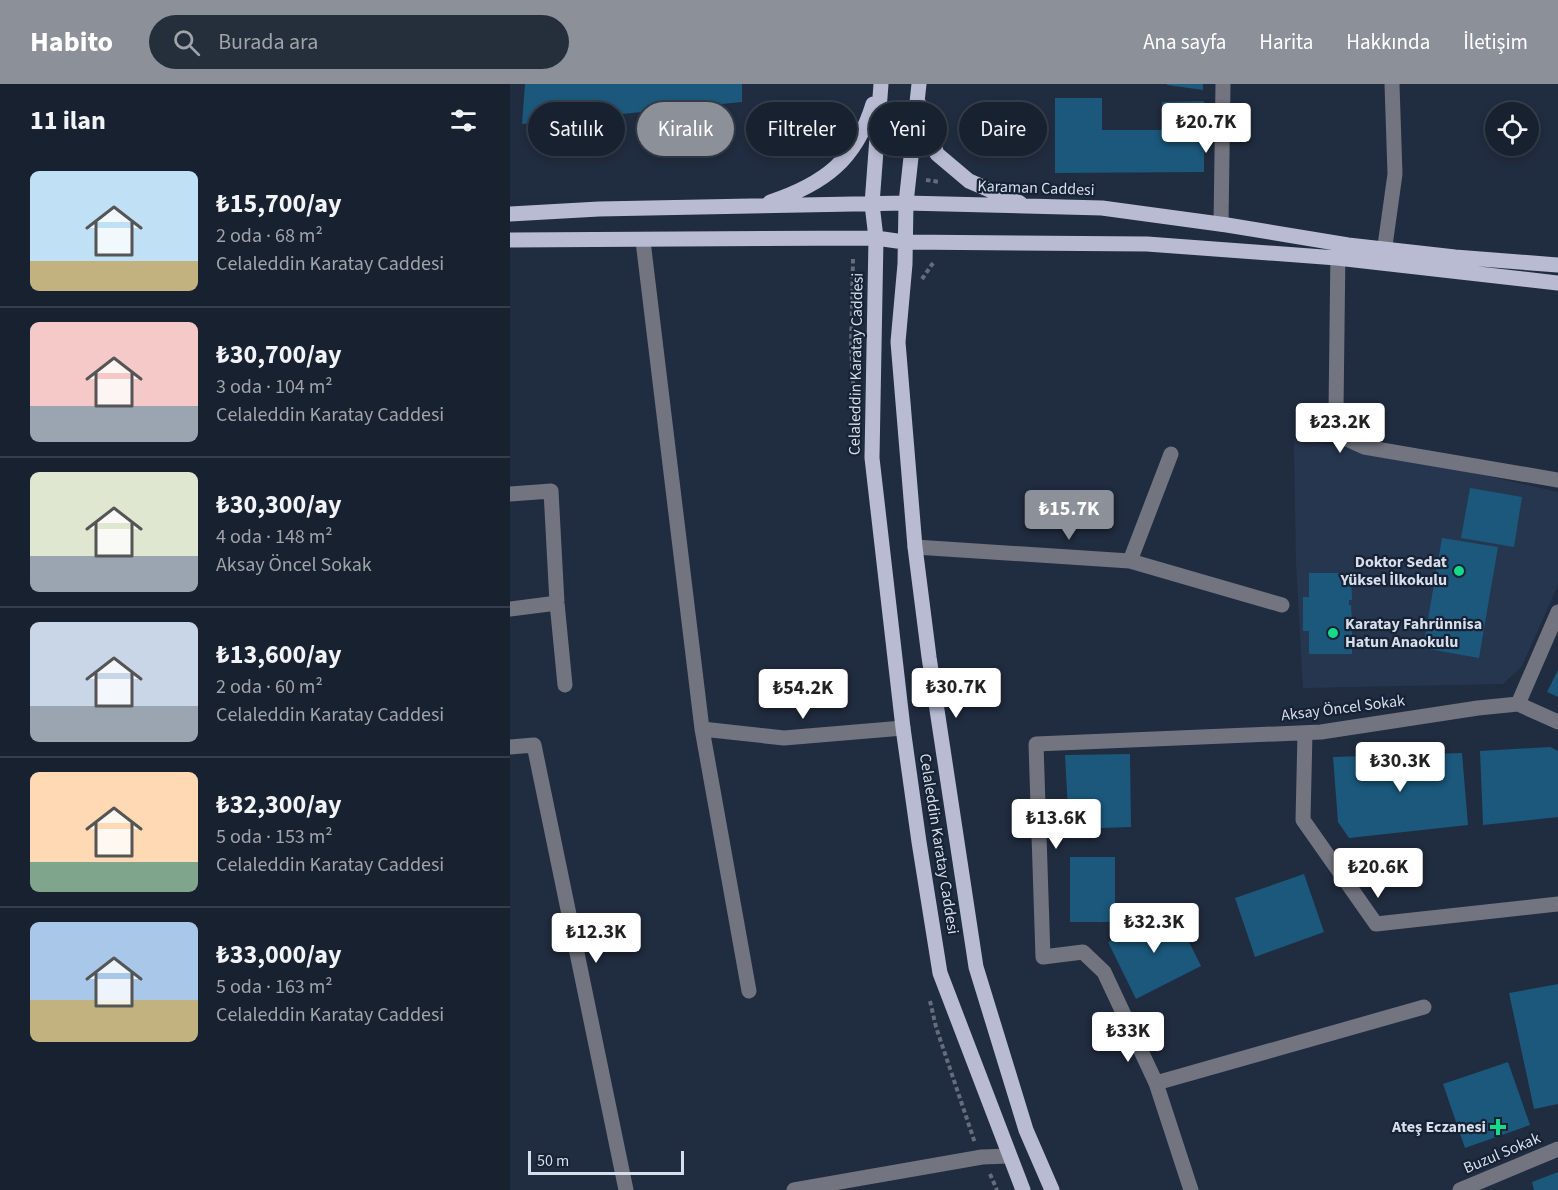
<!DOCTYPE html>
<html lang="tr">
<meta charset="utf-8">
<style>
:root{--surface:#18212f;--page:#252e3b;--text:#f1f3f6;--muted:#9fa3aa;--line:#363e4b;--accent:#8c9099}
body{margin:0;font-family:"Source Sans 3",sans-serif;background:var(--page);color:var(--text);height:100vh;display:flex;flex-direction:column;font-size:22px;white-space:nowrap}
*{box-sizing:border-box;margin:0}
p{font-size:20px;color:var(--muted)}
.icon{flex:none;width:33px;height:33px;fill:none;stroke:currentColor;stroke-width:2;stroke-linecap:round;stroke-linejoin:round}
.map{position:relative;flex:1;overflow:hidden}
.side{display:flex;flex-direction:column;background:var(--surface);width:510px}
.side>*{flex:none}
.guide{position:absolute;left:18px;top:18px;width:570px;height:54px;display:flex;gap:12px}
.controls{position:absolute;left:975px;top:18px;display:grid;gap:12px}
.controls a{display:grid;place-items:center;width:54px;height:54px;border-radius:50%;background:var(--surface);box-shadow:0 3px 9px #0003,0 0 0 2px var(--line);font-size:30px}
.scale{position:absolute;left:18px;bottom:15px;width:156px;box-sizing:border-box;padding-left:6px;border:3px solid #d6deeb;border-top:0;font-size:16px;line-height:21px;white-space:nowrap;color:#d6deeb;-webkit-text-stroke:4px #172335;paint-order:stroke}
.price{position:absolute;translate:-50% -51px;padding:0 14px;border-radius:6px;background:#fff;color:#222;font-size:20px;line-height:39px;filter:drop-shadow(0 2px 3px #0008)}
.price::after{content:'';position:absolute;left:50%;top:36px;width:18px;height:14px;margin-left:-9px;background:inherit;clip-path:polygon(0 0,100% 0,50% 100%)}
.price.selected{background:var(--accent);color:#fff}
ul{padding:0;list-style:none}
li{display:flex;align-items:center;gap:18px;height:150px;padding:0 30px}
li+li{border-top:2px solid var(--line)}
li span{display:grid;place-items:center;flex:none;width:168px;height:120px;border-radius:9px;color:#555}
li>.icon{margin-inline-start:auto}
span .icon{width:72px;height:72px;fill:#fffc;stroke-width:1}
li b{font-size:26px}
h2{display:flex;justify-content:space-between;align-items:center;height:72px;padding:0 30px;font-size:26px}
.chip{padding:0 21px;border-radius:27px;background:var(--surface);box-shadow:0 3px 9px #0003,0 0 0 2px var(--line);font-size:21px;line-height:54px}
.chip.selected{background:var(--accent);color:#fff}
header{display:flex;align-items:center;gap:36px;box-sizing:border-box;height:84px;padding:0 30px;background:var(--accent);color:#fff}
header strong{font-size:28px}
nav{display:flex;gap:33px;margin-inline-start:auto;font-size:21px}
.search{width:420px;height:54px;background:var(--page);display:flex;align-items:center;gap:15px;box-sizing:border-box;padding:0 21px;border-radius:33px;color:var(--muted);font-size:22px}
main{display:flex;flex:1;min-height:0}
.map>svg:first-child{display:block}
.built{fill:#27364f}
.building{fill:#1b587b}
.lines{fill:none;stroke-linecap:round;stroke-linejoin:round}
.path{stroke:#626d7d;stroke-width:4;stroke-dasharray:4.5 3;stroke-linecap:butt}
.minor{stroke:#72747f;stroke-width:15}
.major{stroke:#b8bbd2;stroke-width:15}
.poi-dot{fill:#16d989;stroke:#172335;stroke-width:2}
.labels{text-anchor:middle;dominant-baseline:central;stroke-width:4.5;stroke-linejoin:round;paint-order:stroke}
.street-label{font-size:16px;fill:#d6deeb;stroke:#172335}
.poi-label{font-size:16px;font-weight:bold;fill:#d6deeb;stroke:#172335;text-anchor:end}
</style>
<header>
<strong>Habito</strong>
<div class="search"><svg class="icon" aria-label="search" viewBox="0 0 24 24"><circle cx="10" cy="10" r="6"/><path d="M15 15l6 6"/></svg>Burada ara</div>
<nav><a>Ana sayfa</a><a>Harita</a><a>Hakkında</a><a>İletişim</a></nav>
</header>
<main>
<section class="side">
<h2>11 ilan<svg class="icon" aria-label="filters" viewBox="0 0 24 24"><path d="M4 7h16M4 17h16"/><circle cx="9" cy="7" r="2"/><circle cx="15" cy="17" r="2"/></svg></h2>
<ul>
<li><span style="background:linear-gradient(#bfe0f5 75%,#c2b280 0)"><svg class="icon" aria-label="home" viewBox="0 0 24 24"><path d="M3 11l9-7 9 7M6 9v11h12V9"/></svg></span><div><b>₺15,700/ay</b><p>2 oda · 68 m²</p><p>Celaleddin Karatay Caddesi</p></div></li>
<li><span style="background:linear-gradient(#f6c9c9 70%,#9aa5b1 0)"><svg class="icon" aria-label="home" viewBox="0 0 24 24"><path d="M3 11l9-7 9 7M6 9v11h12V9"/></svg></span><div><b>₺30,700/ay</b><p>3 oda · 104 m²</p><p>Celaleddin Karatay Caddesi</p></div></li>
<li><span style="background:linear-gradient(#dfe7d0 70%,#9aa5b1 0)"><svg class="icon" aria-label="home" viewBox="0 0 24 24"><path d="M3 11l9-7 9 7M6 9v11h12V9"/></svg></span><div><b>₺30,300/ay</b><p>4 oda · 148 m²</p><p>Aksay Öncel Sokak</p></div></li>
<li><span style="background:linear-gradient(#c9d6e8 70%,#9aa5b1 0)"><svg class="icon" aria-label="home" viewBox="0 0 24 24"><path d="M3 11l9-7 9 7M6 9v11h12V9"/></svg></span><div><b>₺13,600/ay</b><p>2 oda · 60 m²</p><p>Celaleddin Karatay Caddesi</p></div></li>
<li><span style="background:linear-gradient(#ffd9b3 75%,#7fa58c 0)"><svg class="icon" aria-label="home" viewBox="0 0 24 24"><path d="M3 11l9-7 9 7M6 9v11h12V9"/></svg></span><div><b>₺32,300/ay</b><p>5 oda · 153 m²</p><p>Celaleddin Karatay Caddesi</p></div></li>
<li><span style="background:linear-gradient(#a9c7e8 65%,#c2b280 0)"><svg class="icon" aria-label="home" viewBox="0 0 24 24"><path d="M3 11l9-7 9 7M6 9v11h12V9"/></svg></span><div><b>₺33,000/ay</b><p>5 oda · 163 m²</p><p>Celaleddin Karatay Caddesi</p></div></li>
</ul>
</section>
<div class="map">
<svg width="1048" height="1106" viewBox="0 0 1048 1106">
<rect width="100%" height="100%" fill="#202c3f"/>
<path class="built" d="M784,354L950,386L1048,408V501L1012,582L993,600L793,604L786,478Z"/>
<path class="building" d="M15,0H232V18L12,40Z
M657,0H693V6L657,1Z
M545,14H592V46H653L652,18L694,17V88L545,89Z
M960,404L1012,413L1004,463L951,454Z
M932,454L988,463L969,574L913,564Z
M799,489H841L842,516H839V521H841L842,538H839V543H842V570H799V547H793V513H799Z
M1048,586V613L1037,608Z
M1040,663L1048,667V733L973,741L970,667Z
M952,669L958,741L839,754L828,738L823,673Z
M620,670L621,743L559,745L555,671Z
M560,773H605V838H560Z
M794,790L814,848L745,873L725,814Z
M663,826L691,882L626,915L598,858Z
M1048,900V1020L1024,1025L999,909Z
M998,978L1020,1041L955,1064L933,1000Z
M1048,1088V1106H1024L1022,1098Z"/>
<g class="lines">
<path class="path" d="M416,96L430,98
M343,175L341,264L344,312
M412,195L423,179
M420,917L426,943L465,1059
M480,1090L487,1106"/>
<path class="minor" d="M711,140L713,0
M133,157L192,645L239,907
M828,163L826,327L834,354L854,363L1048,396
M873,176L885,90L882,0
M0,410L41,407L47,519L55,601
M405,463L620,477L661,370
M620,477L772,521
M0,525L47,519
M1008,620L1048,638
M192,645L274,654L393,644
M795,649L793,736L866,840L1048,820
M0,663L24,661L116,1106
M646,999L914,923
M284,1106L472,1073L499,1072
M681,1106L646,999L594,888L573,868L533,873L526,660L811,648L968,624L1008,620L1048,528
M950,1106L1048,1065"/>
<path class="major" d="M371,0L362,120L366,154L362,374L393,644L409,758L430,889L513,1106
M409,0L396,119L395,180L388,258L405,463L419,573L466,883L516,1046L542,1106
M410,21L427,70L459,97L510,119
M260,118C314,100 346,76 363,20
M0,130L89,125L396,119L592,124L717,141L838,161L945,173L1048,181
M0,156L366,154L394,158L637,160L827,174L1048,199"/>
</g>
<g class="poi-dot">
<circle cx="949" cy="487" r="6"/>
<circle cx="823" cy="549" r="6"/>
<path d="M985 1034h6v6h6v6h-6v6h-6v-6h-6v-6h6z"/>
</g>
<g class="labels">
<g class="street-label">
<text transform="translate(526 104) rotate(2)">Karaman Caddesi</text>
<text transform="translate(346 280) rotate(-89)">Celaleddin Karatay Caddesi</text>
<text transform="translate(833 624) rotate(-7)">Aksay Öncel Sokak</text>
<text transform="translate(429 760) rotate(81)">Celaleddin Karatay Caddesi</text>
<text transform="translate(992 1069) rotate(-23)">Buzul Sokak</text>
</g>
<g class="poi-label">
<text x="937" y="478">Doktor Sedat<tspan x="937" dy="18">Yüksel İlkokulu</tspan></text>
<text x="835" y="540" text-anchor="start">Karatay Fahrünnisa<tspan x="835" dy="18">Hatun Anaokulu</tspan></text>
<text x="976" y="1043">Ateş Eczanesi</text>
</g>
</g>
</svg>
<div class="controls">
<a><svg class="icon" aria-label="locate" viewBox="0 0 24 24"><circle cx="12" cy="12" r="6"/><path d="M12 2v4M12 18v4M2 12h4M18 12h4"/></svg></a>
</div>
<div class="scale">50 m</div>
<b class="price" style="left:696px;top:70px">₺20.7K</b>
<b class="price" style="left:830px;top:370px">₺23.2K</b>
<b class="price selected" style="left:559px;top:457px">₺15.7K</b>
<b class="price" style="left:446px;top:635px">₺30.7K</b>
<b class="price" style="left:293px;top:636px">₺54.2K</b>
<b class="price" style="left:890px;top:709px">₺30.3K</b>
<b class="price" style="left:546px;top:766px">₺13.6K</b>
<b class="price" style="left:868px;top:815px">₺20.6K</b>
<b class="price" style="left:644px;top:870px">₺32.3K</b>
<b class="price" style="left:86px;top:880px">₺12.3K</b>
<b class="price" style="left:618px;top:979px">₺33K</b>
<div class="guide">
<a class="chip">Satılık</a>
<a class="chip selected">Kiralık</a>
<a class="chip">Filtreler</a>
<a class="chip">Yeni</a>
<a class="chip">Daire</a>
</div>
</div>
</main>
